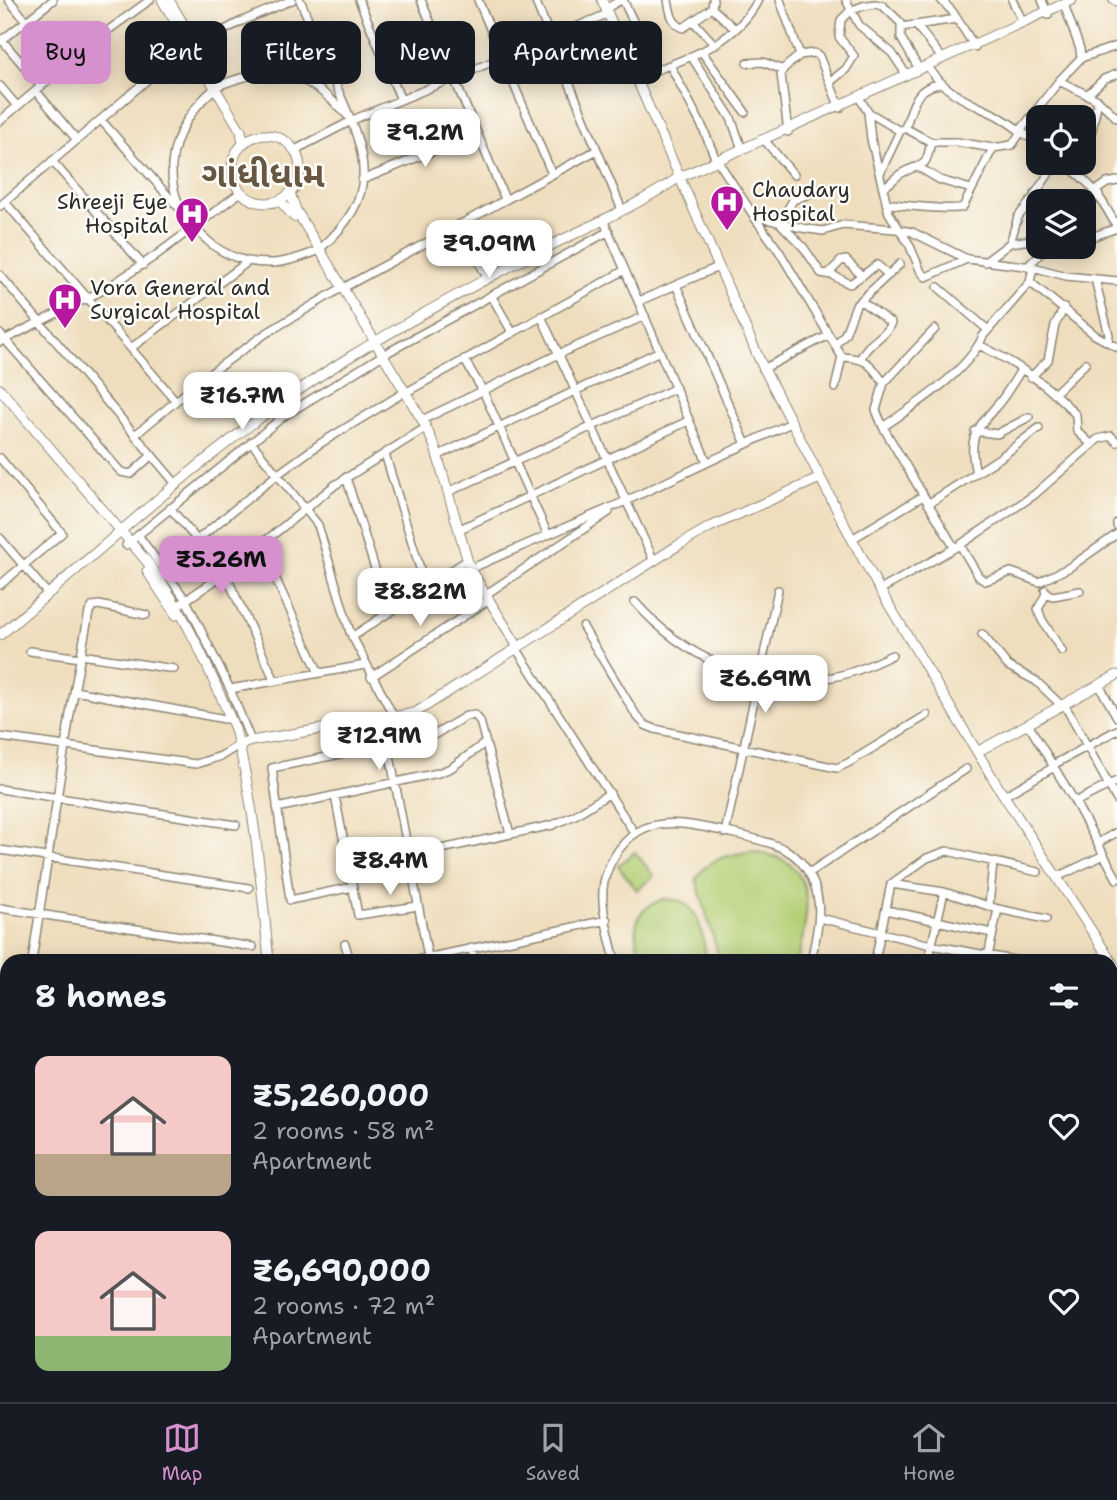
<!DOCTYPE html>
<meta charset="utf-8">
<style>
:root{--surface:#171b24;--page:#20242c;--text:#f1f3f6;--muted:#9ea1a6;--line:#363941;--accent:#d690ce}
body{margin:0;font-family:"Shantell Sans","Noto Sans Gujarati",sans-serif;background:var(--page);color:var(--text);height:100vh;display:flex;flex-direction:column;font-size:26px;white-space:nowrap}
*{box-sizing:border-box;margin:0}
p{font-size:23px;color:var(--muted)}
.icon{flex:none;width:38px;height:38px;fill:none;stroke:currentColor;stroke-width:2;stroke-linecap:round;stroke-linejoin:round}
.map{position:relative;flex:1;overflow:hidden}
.sheet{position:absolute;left:0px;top:954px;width:1118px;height:450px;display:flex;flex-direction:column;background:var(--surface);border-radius:21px 21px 0 0;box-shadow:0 4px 18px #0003}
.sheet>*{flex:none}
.hud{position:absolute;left:21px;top:21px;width:700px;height:63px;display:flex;gap:14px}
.controls{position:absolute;left:1026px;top:105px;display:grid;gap:14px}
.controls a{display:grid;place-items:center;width:70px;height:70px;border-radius:14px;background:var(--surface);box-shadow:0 4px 18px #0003;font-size:35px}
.price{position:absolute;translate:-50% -60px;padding:0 16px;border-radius:14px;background:#fff;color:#222;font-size:23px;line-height:46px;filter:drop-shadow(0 2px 4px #0008)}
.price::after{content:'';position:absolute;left:50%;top:42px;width:21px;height:16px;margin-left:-10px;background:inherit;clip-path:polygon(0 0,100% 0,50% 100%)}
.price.selected{background:var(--accent);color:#111}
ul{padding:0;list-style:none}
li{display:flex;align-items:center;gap:21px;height:175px;padding:0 35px}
li span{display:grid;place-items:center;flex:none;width:196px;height:140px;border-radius:14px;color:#555}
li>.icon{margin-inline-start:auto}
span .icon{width:84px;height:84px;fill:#fffc;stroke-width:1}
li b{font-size:30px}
h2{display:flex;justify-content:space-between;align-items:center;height:84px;padding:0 35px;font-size:30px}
.pill{padding:0 24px;border-radius:14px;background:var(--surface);box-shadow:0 4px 18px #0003;font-size:24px;line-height:63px}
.pill.selected{background:var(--accent);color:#111}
.tab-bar{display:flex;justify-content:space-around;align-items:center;height:98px;border-top:2px solid var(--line);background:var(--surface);font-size:19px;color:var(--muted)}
.tab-bar a{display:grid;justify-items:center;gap:4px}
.tab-bar .selected{color:var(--accent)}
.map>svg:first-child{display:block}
.green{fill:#b3cf75;stroke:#6f7d50;stroke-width:2}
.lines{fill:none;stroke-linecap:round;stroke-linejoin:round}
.minor-casing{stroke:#8d8474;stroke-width:10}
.tertiary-casing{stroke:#8d8474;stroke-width:11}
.secondary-casing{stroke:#8d8474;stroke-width:13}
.minor{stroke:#fff;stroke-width:7}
.tertiary{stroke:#fff;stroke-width:9}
.secondary{stroke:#fff;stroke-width:10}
.rail-casing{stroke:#2b2b2b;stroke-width:4.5}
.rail{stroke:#fdfcf7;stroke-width:2;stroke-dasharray:5;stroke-linecap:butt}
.labels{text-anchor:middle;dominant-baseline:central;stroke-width:5;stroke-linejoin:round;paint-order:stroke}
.poi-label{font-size:21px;fill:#2b2b2b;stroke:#fdfcf7;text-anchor:start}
.town-label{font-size:35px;font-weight:bold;fill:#675641;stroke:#fdfcf7}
</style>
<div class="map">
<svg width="1117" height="1402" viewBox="0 0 1117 1402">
<rect width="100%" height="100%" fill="#fdfcf7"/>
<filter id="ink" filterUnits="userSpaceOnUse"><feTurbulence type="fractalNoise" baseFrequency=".0143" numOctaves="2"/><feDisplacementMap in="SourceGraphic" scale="14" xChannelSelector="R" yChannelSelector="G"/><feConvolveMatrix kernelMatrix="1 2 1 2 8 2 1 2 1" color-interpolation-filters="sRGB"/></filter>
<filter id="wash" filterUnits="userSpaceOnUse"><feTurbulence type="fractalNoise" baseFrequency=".00686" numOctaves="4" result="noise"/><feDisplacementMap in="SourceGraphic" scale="28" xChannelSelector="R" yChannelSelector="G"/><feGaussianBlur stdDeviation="1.57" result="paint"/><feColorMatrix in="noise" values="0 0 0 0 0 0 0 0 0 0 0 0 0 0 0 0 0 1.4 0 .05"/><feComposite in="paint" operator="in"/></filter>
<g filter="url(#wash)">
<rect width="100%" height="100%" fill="#efdebe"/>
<path class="green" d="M753,851C761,853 771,855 779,858C820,876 805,928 797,961H721L719,957L696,879C710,856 728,856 753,851Z
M635,852L654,876L637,890L618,866Z
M663,899C668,900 675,899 680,901C702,910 703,941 707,961H641C635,930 628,913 663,899Z"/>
</g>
<g filter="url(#ink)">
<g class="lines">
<g class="minor-casing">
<path id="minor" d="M9,0L26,21
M300,0C313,30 325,60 338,90C368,157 381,195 320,249
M359,0L401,100
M421,0L505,199
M478,0L552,174
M535,0L622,210
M668,0C670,11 671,23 683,28L712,8
M713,0L712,8L735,29
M780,0L800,55L814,53L819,56L840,108
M846,0L859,25L892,53L906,74
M941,0L952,11L975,47
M1012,0L1023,22
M1042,0L1048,15
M1113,0L1117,2
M605,9L621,0
M694,22L715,45
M916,25L942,58
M901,27L957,19
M617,38L633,32L636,27L623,0
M1,39L41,86
M2,40L53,0
M196,45L242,21L292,0
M702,52L745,112
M691,56L731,118L742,149
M1081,58L1117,46
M747,63L763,62L783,70
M670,65L703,128L716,160
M929,68C946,94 969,102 996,115C1011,123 1025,135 1038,144
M635,78C681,60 734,47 758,0
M1059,81L1098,100L1117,118
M830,82L846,69L854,56L839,37L841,20L850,11L863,6L875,4L883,6L901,23V38L919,69
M220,85C276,63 306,71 347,115
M0,86L17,106
M215,88C164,132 154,195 208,241C226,257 250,264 274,263C288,262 302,257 315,252
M36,91L77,140
M1087,95L1104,79L1117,74
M860,99L868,112L871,139L889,213L909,244L921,272L926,277L967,259
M868,112L900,131L905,128L931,142H957L993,148L1012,145L1021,132
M101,120L177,206
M0,121L103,34L150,0
M905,128C913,107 914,88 939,84
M1020,131L1059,81L1081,58L1080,49L1065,7
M788,132L781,74L783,69L800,55
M766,142L794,175
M295,150L355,119L607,14
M1083,151L1092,130L1098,100
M52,161L143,265
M719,163L754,216L802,228L823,231L843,225L896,229L912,232L967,259L1033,267L1066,276L1117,281
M1063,163C1093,184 1100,196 1117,227
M920,168L940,180L971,189
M880,173L900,131
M362,180L477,133
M883,188C890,184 895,177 902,173C924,161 925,172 931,142
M822,189L793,200L780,223L804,248L821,273L832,275L850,284L877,265L889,275
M1097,190L1107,183L1117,181
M5,202L176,401
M886,203C898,205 955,211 963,207L993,148
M1038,204L1035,194L1056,163
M0,206L161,68L190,47
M1083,207L1099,195
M754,217L779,251L842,357C866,358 870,363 884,383L876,410L883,427L954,547
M603,219L707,462
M459,224L488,279
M1083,240L1117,228
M1010,243L1018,217L1034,197
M1047,247L1055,249L1072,247
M985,262L1010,243L1038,239
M1027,267L1047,247
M828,274L841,261L846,260L862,276
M0,275L177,485
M1095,279L1109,335L1108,342
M1030,282L1095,335L1117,347
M676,285L746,444
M938,287L988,330
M343,288L597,150
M491,295L512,332
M639,301L718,267
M541,316L654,561
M0,334L121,472L131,474L152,455
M0,342L109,287L155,256L241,192
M835,345L845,334L856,305L900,264
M979,345C1014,362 1050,386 1076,415L1077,431L1092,445
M131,348L249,261
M861,358C867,342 885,338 891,323L861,301
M464,359L483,391L548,535
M763,369L829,335
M1031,377L1048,360L1055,325L1064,308
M884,383L935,329
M835,388L842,357
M405,393L625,270
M1054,394L1086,363
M422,420L559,354L645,316
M883,427C916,404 967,373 983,336L1030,282L1033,267
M975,431L997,434L1029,417
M135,435L205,377L265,334L338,290
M251,442L318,525L350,632L394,717
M385,454L426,588
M437,456L660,351
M0,458L62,533L0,585
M976,473C967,436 976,430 999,403C1007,393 1014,381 1021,370
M346,477L389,613
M448,492L676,388
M928,504L1001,457L1039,428
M170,508L225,573L275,681
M1117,523V526
M460,529L688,421
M138,535L186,600L230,689L251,741
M0,538L48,594
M852,539L923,496
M197,540L278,474L321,443L400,395
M126,545L284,416L383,355L609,231
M260,545L319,673
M960,545L1034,495L1098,439L1111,436L1117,442
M470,569L628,500L791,423
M880,590L960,545L979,577L985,581L1011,572L1039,582L1070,567L1117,534
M1045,590L1048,594L1053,596L1080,591
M1047,592L1038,609L1042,620L1062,651
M485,595L609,512
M635,602C683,657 752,689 826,678C850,675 871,665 892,655
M177,606L223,575L335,485L422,430
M583,627L636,715L645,725L655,729L837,768L848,763L927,715
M982,634L1008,666L1036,681L1062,706
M352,637L463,563
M516,648L635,834
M30,651L81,658
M81,655L174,669
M371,677L484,603
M1099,685L1117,717
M230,689L365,665
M75,691L225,719
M1064,704L1117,800
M1028,724L1075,802L1117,879
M0,737L196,764L221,756L239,745
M388,745L428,957
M1053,765L1117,730
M0,789L236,825
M335,796L358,915L418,906
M1004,796L1054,767
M1075,802L1117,781
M277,808L438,773L451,768L485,743
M725,833L778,590
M1098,843L1117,832
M0,850L249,888
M409,856L553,825L575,815L610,793
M809,873L966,769
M1057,877L1104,855
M891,884L944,892
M353,887L290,900L272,768L434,735L466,716L475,715L480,721L510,834
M989,906L993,863
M0,908L253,947
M886,910L992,933
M820,918L931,945L1019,961
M345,944L350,961
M472,948L474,961
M32,961L70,714L89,612L93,606L99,605L146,615
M412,961L607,920
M615,961C610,937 599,906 604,882C609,860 624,837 645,828C656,824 671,823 682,824C703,826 769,840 786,850C797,856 806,867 811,877C825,906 817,931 811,961
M875,961L891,884L927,858L947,851L1038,872
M928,961L944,892L998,909
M987,961L998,909L1046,919
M0,981L7,982
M1111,1025L1113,1026
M0,1111L7,1117
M1111,1112L1117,1116
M0,1127L7,1119
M0,1170L7,1171
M0,1228L7,1229
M0,1289L7,1290
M153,1396L159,1402
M245,1396L258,1402
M345,1396L346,1402
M532,1396L558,1402
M665,1396L692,1402
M34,1402L39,1396
M308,1402L313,1396
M564,1402L566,1396
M644,1402L645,1396
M736,1402L745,1397"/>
</g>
<g class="tertiary-casing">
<path id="tertiary" d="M162,0L241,131L243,144
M169,0L190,35
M602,0L761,363L852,539L880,590L997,785L1117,970
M232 169a34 34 0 1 1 68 0a34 34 0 1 1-68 0Z
M290,193L296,210L425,425L435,447L470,569L518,647
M280,201L294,217
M0,389L149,564C186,614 210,671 235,729C255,805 261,883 269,961
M147,571L176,615
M0,635C113,540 222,435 348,358C405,323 465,290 524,259C575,232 631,210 678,178L1072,0
M239,745L251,741L415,713L677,546L710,527L820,478
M977,752L1117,675
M441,1396L444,1402"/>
</g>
<g class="secondary-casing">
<path id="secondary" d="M1111,1196L1117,1193
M780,1402L788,1396"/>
</g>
<use href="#minor" class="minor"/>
<use href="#tertiary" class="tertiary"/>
<use href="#secondary" class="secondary"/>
<g class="rail-casing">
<path id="rail" d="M1111,1303L1117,1300
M950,1402L958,1396"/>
</g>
<use href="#rail" class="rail"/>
</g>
</g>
<defs>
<g id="hospital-pin" transform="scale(1.75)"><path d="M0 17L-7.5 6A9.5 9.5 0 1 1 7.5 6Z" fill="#b5179e" stroke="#fdfcf7"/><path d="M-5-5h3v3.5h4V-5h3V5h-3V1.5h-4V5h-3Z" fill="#fff"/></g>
</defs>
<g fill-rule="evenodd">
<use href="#hospital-pin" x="727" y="202"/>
<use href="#hospital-pin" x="192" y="214"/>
<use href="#hospital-pin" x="65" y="300"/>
</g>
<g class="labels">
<g class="poi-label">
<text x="752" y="190">Chaudary<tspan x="752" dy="24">Hospital</tspan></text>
<text x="168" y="202" text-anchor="end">Shreeji Eye<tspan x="168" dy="24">Hospital</tspan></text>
<text x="90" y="288">Vora General and<tspan x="90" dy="24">Surgical Hospital</tspan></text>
</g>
<g class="town-label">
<text x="263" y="174">ગાંધીધામ</text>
</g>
</g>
</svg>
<div class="controls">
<a><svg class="icon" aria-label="locate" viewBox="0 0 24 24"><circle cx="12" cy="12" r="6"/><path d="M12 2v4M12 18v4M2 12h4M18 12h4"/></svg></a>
<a><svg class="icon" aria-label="layers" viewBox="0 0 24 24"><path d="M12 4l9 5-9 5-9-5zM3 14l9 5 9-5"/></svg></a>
</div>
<b class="price" style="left:425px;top:169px">₹9.2M</b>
<b class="price" style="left:489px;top:280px">₹9.09M</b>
<b class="price" style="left:242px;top:432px">₹16.7M</b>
<b class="price selected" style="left:221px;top:596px">₹5.26M</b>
<b class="price" style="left:420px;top:628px">₹8.82M</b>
<b class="price" style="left:765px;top:715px">₹6.69M</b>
<b class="price" style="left:379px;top:772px">₹12.9M</b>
<b class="price" style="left:390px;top:897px">₹8.4M</b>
<div class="hud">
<a class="pill selected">Buy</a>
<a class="pill">Rent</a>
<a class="pill">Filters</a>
<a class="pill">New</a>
<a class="pill">Apartment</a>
</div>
<section class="sheet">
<h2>8 homes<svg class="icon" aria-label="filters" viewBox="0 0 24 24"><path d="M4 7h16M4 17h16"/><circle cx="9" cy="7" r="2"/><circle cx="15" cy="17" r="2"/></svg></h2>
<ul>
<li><span style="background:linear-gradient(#f6c9c9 70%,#b9a48a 0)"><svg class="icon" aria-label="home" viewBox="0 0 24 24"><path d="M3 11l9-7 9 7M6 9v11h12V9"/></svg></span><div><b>₹5,260,000</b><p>2 rooms · 58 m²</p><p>Apartment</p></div><svg class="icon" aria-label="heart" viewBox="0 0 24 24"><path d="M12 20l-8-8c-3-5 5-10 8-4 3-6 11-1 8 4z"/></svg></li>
<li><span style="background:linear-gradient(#f6c9c9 75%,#8fb573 0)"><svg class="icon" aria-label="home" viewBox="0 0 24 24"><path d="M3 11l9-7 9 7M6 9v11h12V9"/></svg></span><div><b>₹6,690,000</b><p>2 rooms · 72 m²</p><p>Apartment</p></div><svg class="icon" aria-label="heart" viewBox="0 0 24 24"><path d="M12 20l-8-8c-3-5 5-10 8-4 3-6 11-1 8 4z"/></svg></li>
</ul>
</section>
</div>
<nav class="tab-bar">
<a class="selected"><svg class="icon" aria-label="map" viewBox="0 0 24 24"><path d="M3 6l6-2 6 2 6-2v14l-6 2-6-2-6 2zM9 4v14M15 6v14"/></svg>Map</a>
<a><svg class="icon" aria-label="saved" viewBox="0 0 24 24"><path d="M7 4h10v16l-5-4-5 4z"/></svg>Saved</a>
<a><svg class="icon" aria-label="home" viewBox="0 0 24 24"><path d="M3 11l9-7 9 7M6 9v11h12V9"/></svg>Home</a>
</nav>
